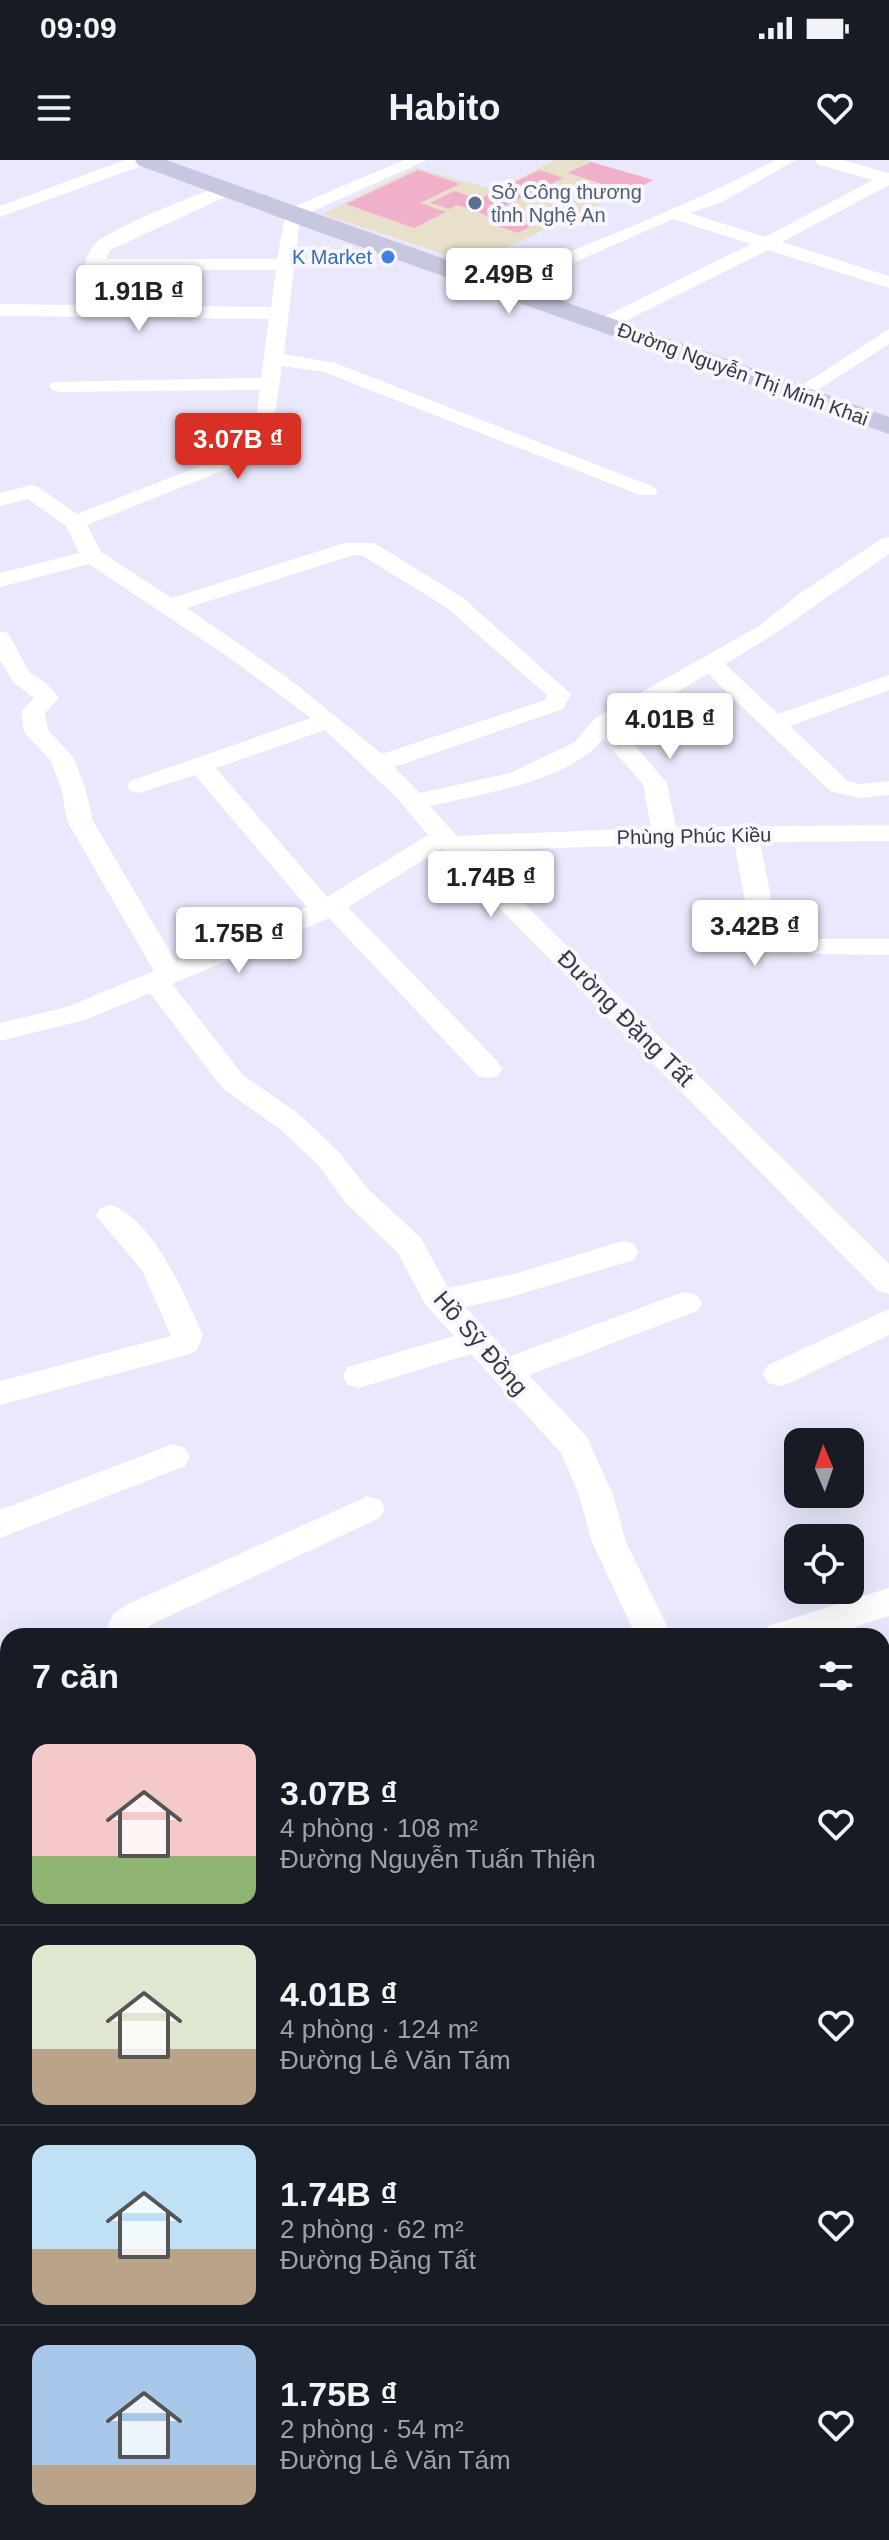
<!DOCTYPE html>
<html lang="vi">
<meta charset="utf-8">
<style>
:root{--surface:#171b24;--page:#242831;--text:#f1f3f6;--muted:#9ea1a6;--line:#363941;--accent:#d93025}
body{margin:0;font-family:Arial,sans-serif;background:var(--page);color:var(--text);height:100vh;display:flex;flex-direction:column;font-size:30px;white-space:nowrap}
*{box-sizing:border-box;margin:0}
p{font-size:26px;color:var(--muted)}
.icon{flex:none;width:44px;height:44px;fill:none;stroke:currentColor;stroke-width:2;stroke-linecap:round;stroke-linejoin:round}
.map{position:relative;flex:1;overflow:hidden}
.details{position:absolute;left:0px;top:1468px;width:890px;height:912px;display:flex;flex-direction:column;background:var(--surface);border-radius:24px 24px 0 0;box-shadow:0 8px 32px #0002}
.details>*{flex:none}
.needle{width:52px;rotate:358deg}
.tools{position:absolute;left:784px;top:1268px;display:grid;gap:16px}
.tools a{display:grid;place-items:center;width:80px;height:80px;border-radius:16px;background:var(--surface);box-shadow:0 8px 32px #0002;font-size:40px}
.price{position:absolute;translate:-50% -68px;padding:0 18px;border-radius:8px;background:#fff;color:#222;font-size:26px;line-height:52px;filter:drop-shadow(0 2px 4px #0008)}
.price::after{content:'';position:absolute;left:50%;top:48px;width:24px;height:18px;margin-left:-12px;background:inherit;clip-path:polygon(0 0,100% 0,50% 100%)}
.price.selected{background:var(--accent);color:#fff}
ul{padding:0;list-style:none}
li{display:flex;align-items:center;gap:24px;height:200px;padding:0 32px}
li+li{border-top:2px solid var(--line)}
li span{display:grid;place-items:center;flex:none;width:224px;height:160px;border-radius:16px;color:#555}
li>.icon{margin-inline-start:auto}
span .icon{width:96px;height:96px;fill:#fffc;stroke-width:1}
li b{font-size:34px}
h2{display:flex;justify-content:space-between;align-items:center;height:96px;padding:0 32px;font-size:34px}
.status{display:flex;justify-content:space-between;align-items:center;height:56px;padding:0 40px;background:var(--surface);direction:ltr}
.status svg{height:22px;fill:currentColor}
header{display:flex;justify-content:space-between;align-items:center;height:104px;padding:0 32px;background:var(--surface);font-size:36px;font-weight:700}
.map>svg:first-child{display:block}
.commercial{fill:#e9e0cb}
.building{fill:#f0b0ca}
.lines{fill:none;stroke-linecap:round;stroke-linejoin:round}
.minor{fill:#fff;fill-rule:evenodd}
.major{fill:#c7c8e0;fill-rule:evenodd}
.service-dot{fill:#5c6f8a;stroke:#f8f7fe;stroke-width:3}
.shop-dot{fill:#3f7fe0;stroke:#f8f7fe;stroke-width:3}
.labels{text-anchor:middle;dominant-baseline:central;stroke-width:8;stroke-linejoin:round;paint-order:stroke}
.far-service-label{font-size:20px;fill:#4e5e75;stroke:#f8f7fe;text-anchor:start}
.far-shop-label{font-size:20px;fill:#366cbe;stroke:#f8f7fe;text-anchor:end}
.far-street-label{font-size:20px;fill:#393744;stroke:#f8f7fe}
.street-label{font-size:24px;fill:#393744;stroke:#f8f7fe}
</style>
<div class="status"><b>09:09</b><svg viewBox="0 0 49 12"><path d="M0 12V9h3v3zM5 12V6h3v6zM10 12V3h3v9zM15 12V0h3v12zM26 1h20v11H26zM47 4h2v5h-2z"/></svg></div>
<header><svg class="icon" aria-label="menu" viewBox="0 0 24 24"><path d="M4 6h16M4 12h16M4 18h16"/></svg>Habito<svg class="icon" aria-label="heart" viewBox="0 0 24 24"><path d="M12 20l-8-8c-3-5 5-10 8-4 3-6 11-1 8 4z"/></svg></header>
<div class="map">
<svg width="889" height="2380" viewBox="0 0 889 2380">
<rect width="100%" height="100%" fill="#eae8fc"/>
<path class="commercial" d="M555,0H585L653,20L472,103L322,54L416,8L496,30Z"/>
<path class="building" d="M591,2L653,20L630,33L568,13Z
M418,10L460,24L420,43L446,52L414,68L346,44Z
M540,10L563,18L503,47L543,59L518,73L498,66L506,62L457,45L450,49L430,43L454,31L479,39Z"/>
<g class="lines">
<path class="minor" d="M125,0H149L147,4L0,57V46Z
M404,0H427L300,57L284,194L335,203L654,327L658,331L654,335H640L324,212L282,206L270,286L227,309L87,365L101,392L172,438L344,383H374L462,437L571,534L563,549L394,607L420,633L510,613L575,582L594,559L759,466L799,434L881,379L889,377V394C834,431 782,472 725,504L778,554L889,515V530L790,566L848,621L859,624L889,621V635L859,638L830,631L708,514L618,566L667,623L676,667L889,665V681L760,682L779,779H889V795L760,793L753,783L734,682L471,691L889,1104V1134L878,1131L441,689L348,747L498,902L502,909L498,916L488,918L478,916L329,758L172,824L243,915L300,955L339,992L367,1028L421,1078L448,1128L514,1114L623,1081L634,1084L638,1092L634,1100L514,1136L465,1147L511,1196L675,1135L686,1132L697,1135L702,1143L697,1151L529,1215L587,1277L613,1335L626,1382L672,1476H636L592,1382L579,1335L561,1293L471,1194L359,1228L348,1225L343,1216L348,1207L454,1176L425,1144L398,1093L345,1042L319,1006L280,969L223,929L150,833L85,860L0,881V863L67,847L154,811L67,661L61,627L50,600L24,572L21,552L34,538L13,522L0,500V471L8,473L30,513L45,522L59,538L45,553L48,570L73,597L85,627L93,661L176,802L307,747L195,615L139,633L130,631L127,626L130,621L311,558L224,494L89,404L0,427V413L79,393L66,366L28,339L0,346V333L31,325L38,327L77,354L213,301L253,279L260,230L59,232L52,230L49,226L52,222L261,218L269,159L0,156V144L78,145C80,126 82,100 94,85C106,70 205,30 226,25L235,30L232,34L110,90L106,99H277L286,50ZM102,110H276L271,147L97,145ZM354,395H361L446,447L547,535L545,540L382,594L288,518L187,448ZM325,570L399,640L428,675L327,737L216,608ZM603,579L643,624L651,668L457,676L430,646C482,634 568,622 603,579Z
M775,0H796L722,42L690,53L765,77L873,20L817,4L815,0H842L889,13V25L782,82L889,116V128L768,90L611,168H597L594,164L597,160L751,84L673,59L507,132L500,134L491,128L493,124C588,83 685,48 775,0Z
M889,169V184L807,237H793L790,233Z
M111,1045C153,1058 186,1138 203,1175L197,1190L190,1194L0,1245V1221L171,1176L142,1110L96,1056L100,1048Z
M889,1149V1175L790,1223L779,1226L768,1223L763,1214L768,1205Z
M173,1284L185,1288L190,1297L185,1306L0,1378V1350Z
M368,1336L380,1340L385,1349L380,1358L152,1464L140,1476H104L113,1454L128,1444Z
M889,1428V1456L827,1476H763L768,1466Z
M889,1575V1607L882,1610V1578Z
M0,1716L8,1719V1767L0,1764Z
M326,2372H374L378,2380H329Z
M649,2372H695L697,2380H649Z"/>
<path class="major" d="M135,0H166L889,257V274L313,70L138,5Z"/>
</g>
<circle class="service-dot" cx="475" cy="43" r="8"/>
<circle class="shop-dot" cx="388" cy="97" r="8"/>
<g class="labels">
<g class="far-service-label">
<text x="491" y="32">Sở Công thương<tspan x="491" dy="23">tỉnh Nghệ An</tspan></text>
</g>
<g class="far-shop-label">
<text x="372" y="97">K Market</text>
</g>
<g class="far-street-label">
<text transform="translate(743 214) rotate(20)">Đường Nguyễn Thị Minh Khai</text>
<text transform="translate(694 676) rotate(-1)">Phùng Phúc Kiều</text>
</g>
<g class="street-label">
<text transform="translate(626 858) rotate(45)">Đường Đặng Tất</text>
<text transform="translate(481 1183) rotate(49)">Hồ Sỹ Đồng</text>
</g>
</g>
</svg>
<div class="tools">
<a><svg class="needle" viewBox="-14 -14 28 28"><path d="M0-13l5 13h-10z" fill="#e53935"/><path d="M0 13l5-13h-10z" fill="#9ea1a6"/></svg></a>
<a><svg class="icon" aria-label="locate" viewBox="0 0 24 24"><circle cx="12" cy="12" r="6"/><path d="M12 2v4M12 18v4M2 12h4M18 12h4"/></svg></a>
</div>
<b class="price" style="left:509px;top:156px">2.49B ₫</b>
<b class="price" style="left:139px;top:173px">1.91B ₫</b>
<b class="price selected" style="left:238px;top:321px">3.07B ₫</b>
<b class="price" style="left:670px;top:601px">4.01B ₫</b>
<b class="price" style="left:491px;top:759px">1.74B ₫</b>
<b class="price" style="left:755px;top:808px">3.42B ₫</b>
<b class="price" style="left:239px;top:815px">1.75B ₫</b>
<section class="details">
<h2>7 căn<svg class="icon" aria-label="filters" viewBox="0 0 24 24"><path d="M4 7h16M4 17h16"/><circle cx="9" cy="7" r="2"/><circle cx="15" cy="17" r="2"/></svg></h2>
<ul>
<li><span style="background:linear-gradient(#f6c9c9 70%,#8fb573 0)"><svg class="icon" aria-label="home" viewBox="0 0 24 24"><path d="M3 11l9-7 9 7M6 9v11h12V9"/></svg></span><div><b>3.07B ₫</b><p>4 phòng · 108 m²</p><p>Đường Nguyễn Tuấn Thiện</p></div><svg class="icon" aria-label="heart" viewBox="0 0 24 24"><path d="M12 20l-8-8c-3-5 5-10 8-4 3-6 11-1 8 4z"/></svg></li>
<li><span style="background:linear-gradient(#dfe7d0 65%,#b9a48a 0)"><svg class="icon" aria-label="home" viewBox="0 0 24 24"><path d="M3 11l9-7 9 7M6 9v11h12V9"/></svg></span><div><b>4.01B ₫</b><p>4 phòng · 124 m²</p><p>Đường Lê Văn Tám</p></div><svg class="icon" aria-label="heart" viewBox="0 0 24 24"><path d="M12 20l-8-8c-3-5 5-10 8-4 3-6 11-1 8 4z"/></svg></li>
<li><span style="background:linear-gradient(#bfe0f5 65%,#b9a48a 0)"><svg class="icon" aria-label="home" viewBox="0 0 24 24"><path d="M3 11l9-7 9 7M6 9v11h12V9"/></svg></span><div><b>1.74B ₫</b><p>2 phòng · 62 m²</p><p>Đường Đặng Tất</p></div><svg class="icon" aria-label="heart" viewBox="0 0 24 24"><path d="M12 20l-8-8c-3-5 5-10 8-4 3-6 11-1 8 4z"/></svg></li>
<li><span style="background:linear-gradient(#a9c7e8 75%,#b9a48a 0)"><svg class="icon" aria-label="home" viewBox="0 0 24 24"><path d="M3 11l9-7 9 7M6 9v11h12V9"/></svg></span><div><b>1.75B ₫</b><p>2 phòng · 54 m²</p><p>Đường Lê Văn Tám</p></div><svg class="icon" aria-label="heart" viewBox="0 0 24 24"><path d="M12 20l-8-8c-3-5 5-10 8-4 3-6 11-1 8 4z"/></svg></li>
</ul>
</section>
</div>
